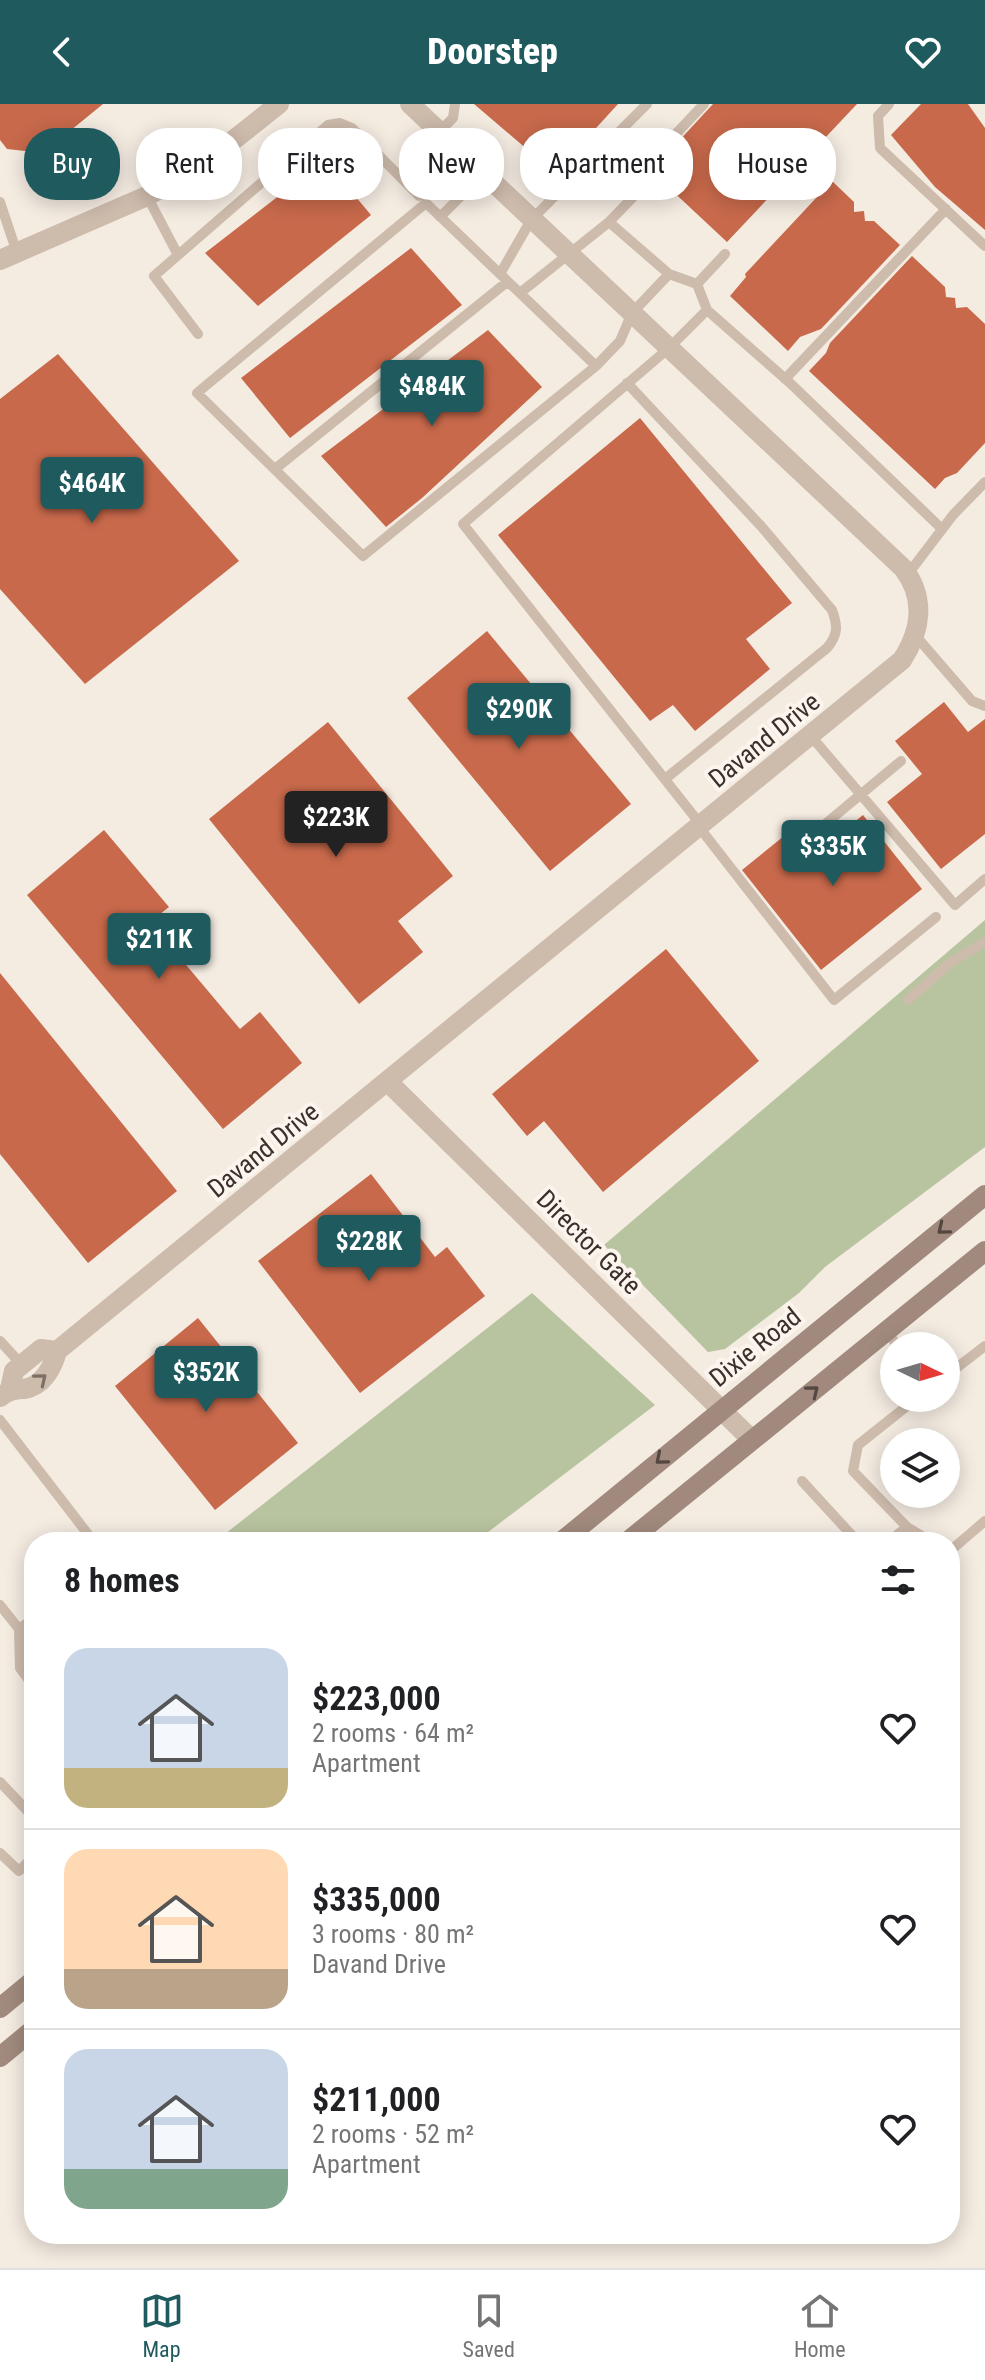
<!DOCTYPE html>
<meta charset="utf-8">
<style>
:root{--surface:#fff;--page:#f2f2f2;--text:#202124;--muted:#757577;--line:#e0e0e0;--accent:#1f5a5e}
body{margin:0;font-family:"Roboto Condensed",sans-serif;background:var(--page);color:var(--text);height:100vh;display:flex;flex-direction:column;font-size:30px;white-space:nowrap}
*{box-sizing:border-box;margin:0}
p{font-size:26px;color:var(--muted)}
.icon{flex:none;width:44px;height:44px;fill:none;stroke:currentColor;stroke-width:2;stroke-linecap:round;stroke-linejoin:round}
.map{position:relative;flex:1;overflow:hidden}
.details{position:absolute;left:24px;top:1428px;width:936px;height:712px;display:flex;flex-direction:column;background:var(--surface);border-radius:32px;box-shadow:0 4px 20px #0003}
.details>*{flex:none}
.hud{position:absolute;left:24px;top:24px;width:938px;height:72px;display:flex;gap:16px}
.needle{width:52px;rotate:95deg}
.fabs{position:absolute;left:880px;top:1228px;display:grid;gap:16px}
.fabs a{display:grid;place-items:center;width:80px;height:80px;border-radius:50%;background:var(--surface);box-shadow:0 4px 20px #0003;font-size:40px}
.price{position:absolute;translate:-50% -68px;padding:0 18px;border-radius:8px;background:var(--accent);color:#fff;font-size:26px;line-height:52px;filter:drop-shadow(0 2px 4px #0008)}
.price::after{content:'';position:absolute;left:50%;top:48px;width:24px;height:18px;margin-left:-12px;background:inherit;clip-path:polygon(0 0,100% 0,50% 100%)}
.price.active{background:#222;color:#fff}
ul{padding:0;list-style:none}
li{display:flex;align-items:center;gap:24px;height:200px;padding:0 40px}
li+li{border-top:2px solid var(--line)}
li span{display:grid;place-items:center;flex:none;width:224px;height:160px;border-radius:24px;color:#555}
li>.icon{margin-inline-start:auto}
span .icon{width:96px;height:96px;fill:#fffc;stroke-width:1}
li b{font-size:34px}
h2{display:flex;justify-content:space-between;align-items:center;height:96px;padding:0 40px;font-size:34px}
.tag{padding:0 28px;border-radius:32px;background:var(--surface);box-shadow:0 4px 20px #0003;font-size:28px;line-height:72px}
.tag.active{background:var(--accent);color:#fff}
header{display:flex;justify-content:space-between;align-items:center;height:104px;padding:0 40px;background:var(--accent);color:#fff;font-size:36px;font-weight:800}
.dock{display:flex;justify-content:space-around;align-items:center;height:112px;border-top:2px solid var(--line);background:var(--surface);font-size:22px;color:var(--muted)}
.dock a{display:grid;justify-items:center;gap:4px}
.dock .active{color:var(--accent)}
.map>svg:first-child{display:block}
.green{fill:#b8c4a0}
.building{fill:#c8694b}
.lines{fill:none;stroke-linecap:round;stroke-linejoin:round}
.service{stroke:#cdbbac;stroke-width:10}
.minor{stroke:#cdbbac;stroke-width:20}
.secondary{stroke:#a18a7d;stroke-width:20}
.oneway{stroke:#544640}
.oneway2{stroke:#7d6f65}
.labels{text-anchor:middle;dominant-baseline:central;stroke-width:8;stroke-linejoin:round;paint-order:stroke}
.street-label{font-size:26px;fill:#3b302b;stroke:#fbf5ee}
</style>
<header><svg class="icon" aria-label="back" viewBox="0 0 24 24"><path d="M15 5l-7 7 7 7"/></svg>Doorstep<svg class="icon" aria-label="heart" viewBox="0 0 24 24"><path d="M12 20l-8-8c-3-5 5-10 8-4 3-6 11-1 8 4z"/></svg></header>
<div class="map">
<svg width="985" height="2164" viewBox="0 0 985 2164">
<rect width="100%" height="100%" fill="#f4ebe1"/>
<path class="green" d="M985,816V1043L825,1163L799,1189L725,1245L708,1248L604,1141Z
M532,1189L655,1301L475,1438L216,1437Z"/>
<path class="building" d="M0,0H103L43,49L7,45L0,36Z
M474,0H618L555,69Z
M713,0H857L727,138L651,67Z
M921,0H968L985,24V126L935,83L891,31Z
M325,56L371,111L258,202L205,149Z
M832,77L854,98V108L864,107L865,117H874L900,141L821,225L800,233L788,247L730,192L746,173L745,170Z
M411,144L462,201L290,334L241,274Z
M912,152L945,183L946,193L955,194L956,204L967,203L985,220V339L957,369L945,374L935,385L809,267L826,249L830,239Z
M488,226L542,283L422,394L386,423L321,352Z
M58,250L239,457L85,580L0,485V295Z
M640,314L792,499L746,535L770,565L695,627L673,601L650,617L498,431Z
M487,527L631,700L550,767L407,594Z
M944,598L968,628L985,615V730L941,765L887,698L922,670L895,637Z
M328,618L453,772L398,817L423,848L359,900L209,715Z
M863,711L922,785L821,866L742,766L789,728L810,754Z
M104,726L169,803L150,818L240,925L260,908L302,959L223,1025L27,791Z
M666,845L759,957L603,1088L544,1017L527,1032L492,990Z
M0,869L177,1087L88,1159L0,1050Z
M371,1070L435,1153L447,1143L485,1192L360,1289L258,1157Z
M198,1214L298,1339L215,1406L115,1282Z"/>
<g class="lines">
<path class="service" d="M889,0L878,12L880,44L985,142
M439,28L453,14L455,0
M147,92L178,151
M419,92L416,89L459,47
M0,98L17,149
M440,113L483,70
M609,118L635,91L639,69L704,0
M500,170L531,116L647,0
M520,189L609,118L669,170
M707,206L697,180L725,150
M198,230L154,172L328,21L340,19L352,24L416,89
M596,262L426,99L197,289L363,452L596,262L620,237L632,209L669,170L697,180
M785,275L946,105
M627,279L761,422L832,506C838,522 838,531 827,544L665,675
M275,365L507,178
M908,470L953,411L985,378
M915,531L972,597L985,602
M810,631L955,801L985,775
M701,721L463,420L669,244L707,206L789,278L942,425
M699,723L834,896L936,813
M806,736L901,657
M908,896L951,858L985,838
M886,1227L898,1242
M0,1237L22,1261
M946,1272L985,1242
M917,1294L858,1341L853,1367L907,1423L932,1438
M0,1316L94,1438
M802,1377L858,1438
M888,1438L907,1423
M950,1447L985,1417
M0,1501L19,1525L20,1564L34,1583
M19,1525L34,1514
M0,1678L34,1714
M0,1749L19,1767L34,1752"/>
<path class="minor" d="M0,156L147,92L193,68L279,0
M388,978L752,1336
M10,1285L14,1267L41,1245L57,1247
M0,1293C9,1286 13,1286 24,1285C43,1282 53,1263 57,1247L902,556C921,527 926,494 903,464L410,0"/>
<path class="secondary" d="M561,1438L985,1091
M627,1438L985,1147
M0,1904L34,1876
M0,1953L34,1925"/>
</g>
<defs><path id="oneway-chevron" d="M-2-3.5L2.5 0L-2 3.5" fill="none" stroke-width="1.6" stroke-linecap="round" stroke-linejoin="round" transform="scale(2)"/></defs>
<g class="oneway">
<use href="#oneway-chevron" transform="translate(943 1125) rotate(141)"/>
<use href="#oneway-chevron" transform="translate(813 1287) rotate(-39)"/>
<use href="#oneway-chevron" transform="translate(661 1355) rotate(140)"/>
</g>
<use class="oneway2" href="#oneway-chevron" transform="translate(41 1275) rotate(-39)"/>
<g class="labels">
<g class="street-label">
<text transform="translate(764 636) rotate(-39)">Davand Drive</text>
<text transform="translate(263 1046) rotate(-39)">Davand Drive</text>
<text transform="translate(589 1138) rotate(45)">Director Gate</text>
<text transform="translate(755 1243) rotate(-39)">Dixie Road</text>
</g>
</g>
</svg>
<div class="fabs">
<a><svg class="needle" viewBox="-14 -14 28 28"><path d="M0-13l5 13h-10z" fill="#e53935"/><path d="M0 13l5-13h-10z" fill="#757577"/></svg></a>
<a><svg class="icon" aria-label="layers" viewBox="0 0 24 24"><path d="M12 4l9 5-9 5-9-5zM3 14l9 5 9-5"/></svg></a>
</div>
<b class="price" style="left:432px;top:324px">$484K</b>
<b class="price" style="left:92px;top:421px">$464K</b>
<b class="price" style="left:519px;top:647px">$290K</b>
<b class="price active" style="left:336px;top:755px">$223K</b>
<b class="price" style="left:833px;top:784px">$335K</b>
<b class="price" style="left:159px;top:877px">$211K</b>
<b class="price" style="left:369px;top:1179px">$228K</b>
<b class="price" style="left:206px;top:1310px">$352K</b>
<div class="hud">
<a class="tag active">Buy</a>
<a class="tag">Rent</a>
<a class="tag">Filters</a>
<a class="tag">New</a>
<a class="tag">Apartment</a>
<a class="tag">House</a>
</div>
<section class="details">
<h2>8 homes<svg class="icon" aria-label="filters" viewBox="0 0 24 24"><path d="M4 7h16M4 17h16"/><circle cx="9" cy="7" r="2"/><circle cx="15" cy="17" r="2"/></svg></h2>
<ul>
<li><span style="background:linear-gradient(#c9d6e8 75%,#c2b280 0)"><svg class="icon" aria-label="home" viewBox="0 0 24 24"><path d="M3 11l9-7 9 7M6 9v11h12V9"/></svg></span><div><b>$223,000</b><p>2 rooms · 64 m²</p><p>Apartment</p></div><svg class="icon" aria-label="heart" viewBox="0 0 24 24"><path d="M12 20l-8-8c-3-5 5-10 8-4 3-6 11-1 8 4z"/></svg></li>
<li><span style="background:linear-gradient(#ffd9b3 75%,#b9a48a 0)"><svg class="icon" aria-label="home" viewBox="0 0 24 24"><path d="M3 11l9-7 9 7M6 9v11h12V9"/></svg></span><div><b>$335,000</b><p>3 rooms · 80 m²</p><p>Davand Drive</p></div><svg class="icon" aria-label="heart" viewBox="0 0 24 24"><path d="M12 20l-8-8c-3-5 5-10 8-4 3-6 11-1 8 4z"/></svg></li>
<li><span style="background:linear-gradient(#c9d6e8 75%,#7fa58c 0)"><svg class="icon" aria-label="home" viewBox="0 0 24 24"><path d="M3 11l9-7 9 7M6 9v11h12V9"/></svg></span><div><b>$211,000</b><p>2 rooms · 52 m²</p><p>Apartment</p></div><svg class="icon" aria-label="heart" viewBox="0 0 24 24"><path d="M12 20l-8-8c-3-5 5-10 8-4 3-6 11-1 8 4z"/></svg></li>
</ul>
</section>
</div>
<nav class="dock">
<a class="active"><svg class="icon" aria-label="map" viewBox="0 0 24 24"><path d="M3 6l6-2 6 2 6-2v14l-6 2-6-2-6 2zM9 4v14M15 6v14"/></svg>Map</a>
<a><svg class="icon" aria-label="saved" viewBox="0 0 24 24"><path d="M7 4h10v16l-5-4-5 4z"/></svg>Saved</a>
<a><svg class="icon" aria-label="home" viewBox="0 0 24 24"><path d="M3 11l9-7 9 7M6 9v11h12V9"/></svg>Home</a>
</nav>
